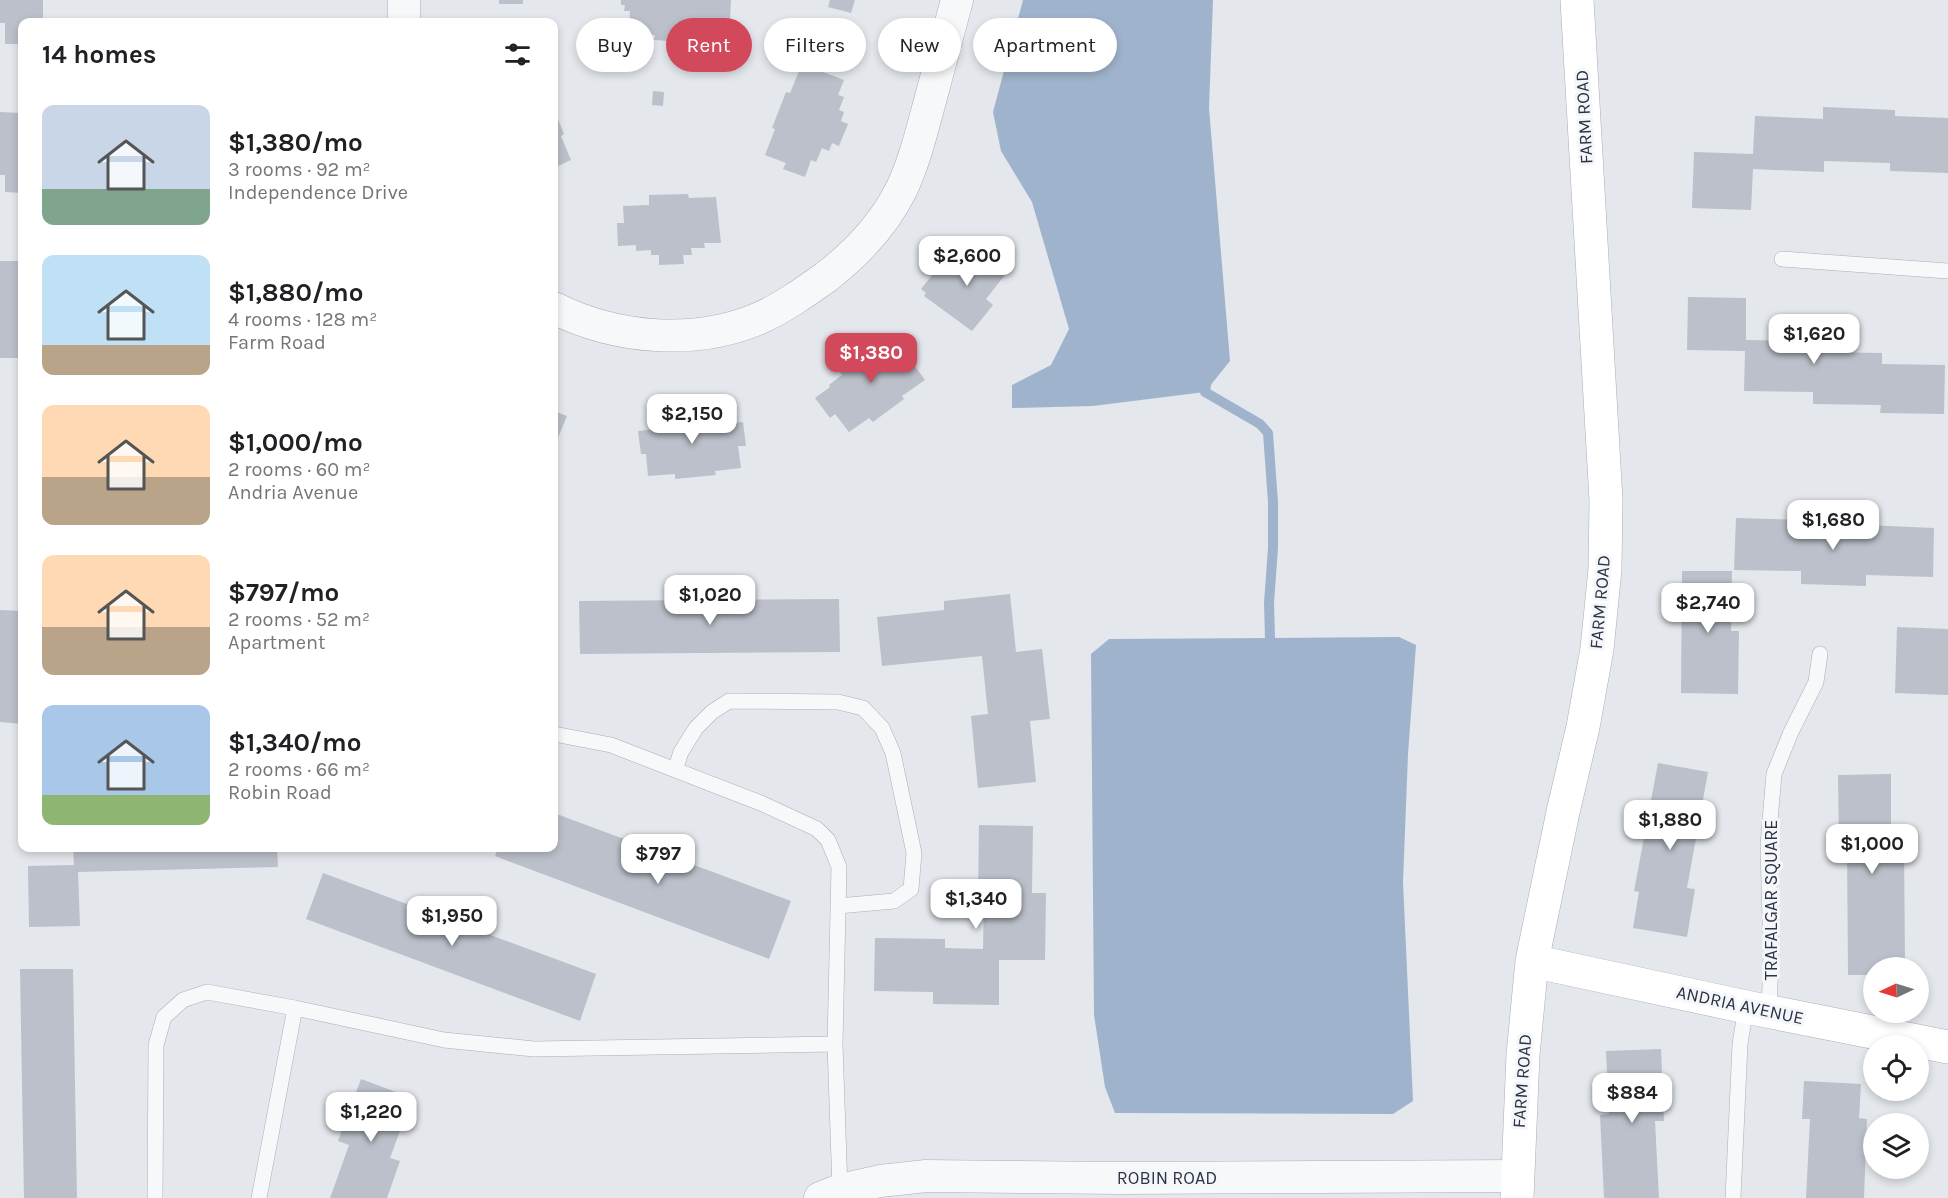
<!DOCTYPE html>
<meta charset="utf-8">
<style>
:root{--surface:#fff;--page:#f6f6f6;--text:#202124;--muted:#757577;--accent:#d1495b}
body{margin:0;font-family:Karla,sans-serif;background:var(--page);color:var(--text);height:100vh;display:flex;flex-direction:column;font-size:22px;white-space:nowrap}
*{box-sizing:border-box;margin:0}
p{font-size:20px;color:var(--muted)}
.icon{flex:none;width:33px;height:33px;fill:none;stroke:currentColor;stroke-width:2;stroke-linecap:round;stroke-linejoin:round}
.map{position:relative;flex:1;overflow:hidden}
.sheet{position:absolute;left:18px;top:18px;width:540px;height:834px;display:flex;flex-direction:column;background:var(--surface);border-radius:12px;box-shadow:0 3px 9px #0003}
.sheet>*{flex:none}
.banner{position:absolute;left:576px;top:18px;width:570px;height:54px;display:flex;gap:12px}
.needle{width:39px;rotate:266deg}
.buttons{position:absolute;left:1863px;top:957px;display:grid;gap:12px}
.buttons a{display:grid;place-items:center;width:66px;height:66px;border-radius:50%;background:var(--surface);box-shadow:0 3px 9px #0003;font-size:30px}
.price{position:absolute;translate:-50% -51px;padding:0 14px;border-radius:12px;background:#fff;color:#222;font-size:20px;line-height:39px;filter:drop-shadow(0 2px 3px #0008)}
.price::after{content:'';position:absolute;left:50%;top:36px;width:18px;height:14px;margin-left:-9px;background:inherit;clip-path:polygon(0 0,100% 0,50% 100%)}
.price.on{background:var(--accent);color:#fff}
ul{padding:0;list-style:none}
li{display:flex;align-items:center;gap:18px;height:150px;padding:0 24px}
li span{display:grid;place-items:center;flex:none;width:168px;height:120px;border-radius:12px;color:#555}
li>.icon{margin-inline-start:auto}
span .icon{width:72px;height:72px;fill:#fffc;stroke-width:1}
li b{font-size:26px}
h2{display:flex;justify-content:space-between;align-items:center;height:72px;padding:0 24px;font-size:26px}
.tag{padding:0 21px;border-radius:27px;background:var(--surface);box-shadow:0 3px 9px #0003;font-size:21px;line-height:54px}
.tag.on{background:var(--accent);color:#fff}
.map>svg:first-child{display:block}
.water{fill:#9fb4cc}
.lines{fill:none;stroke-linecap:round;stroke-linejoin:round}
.stream{stroke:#9fb4cc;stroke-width:10}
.building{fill:#bbc0ca}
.lane-casing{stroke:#a9aeb7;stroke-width:16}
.street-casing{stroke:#a9aeb7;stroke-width:33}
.secondary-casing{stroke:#a9aeb7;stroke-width:34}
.lane{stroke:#f7f8fa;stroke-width:15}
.street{stroke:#f7f8fa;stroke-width:32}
.secondary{stroke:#fff;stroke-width:33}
.labels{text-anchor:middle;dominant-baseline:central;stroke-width:6;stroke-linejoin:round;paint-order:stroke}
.street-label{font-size:18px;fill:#2b3445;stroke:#f4f6f9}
</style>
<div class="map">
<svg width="1948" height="1198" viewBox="0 0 1948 1198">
<rect width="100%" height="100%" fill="#e4e7ec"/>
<path class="water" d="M1023,0H1213L1209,108L1230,361L1205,392L1093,406L1012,408V385L1051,365L1069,329L1032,202L1001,151L993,112Z
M1399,637L1416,645L1408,754L1403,882L1413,1101L1393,1114L1115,1113L1105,1087L1094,1015L1091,654L1109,639Z"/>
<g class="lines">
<path class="stream" d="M1207,379L1205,392L1260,424L1268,433L1273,502V548L1269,603L1270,638"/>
</g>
<path class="building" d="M0,0H43V22H22V44H5V23H0Z
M499,0H523V4H499Z
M621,0H731L730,19H722L721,40L694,39V43L654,40L655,35L629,33L630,11H624L625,5H621Z
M830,0H855L851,13L828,7Z
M802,64L844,80L838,95L844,97L839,110L844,112L841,121L848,124L839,146L832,143L829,151L822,148L816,162L811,160L805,177L783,169L786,163L765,155L775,129L772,128L786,92L790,93Z
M653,91L664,92L663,106L652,105Z
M1823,107L1895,110V116L1948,118V173L1890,171V163L1824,161V172L1753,169L1751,210L1692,208L1694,152L1753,154L1755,116L1823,119Z
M554,109L564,134L561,136L571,160L554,168Z
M0,112L22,113V193L5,192V175H0Z
M688,194L689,198L716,197L721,243H704L705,248H691L692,255H683L684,264L659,265V255H651V250L636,251V245L618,246L617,223H624L623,206L649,205V195Z
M989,249L1012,266L986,299L993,305L972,331L924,296L926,293L921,289L937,269L941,271L949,261L954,265L966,250L979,261Z
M0,261H22V358H0Z
M1688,297L1746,298V340L1815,341V352L1882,353V364L1945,365L1944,414L1880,413L1881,405L1813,404V392L1744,391L1745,351L1687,350Z
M903,338L918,359L912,362L925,380L902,396L904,399L873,422L869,418L849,432L835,414L830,418L815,398L830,387L829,385L842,375L839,371L845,367L840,359L866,341L875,354L886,345L889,348Z
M701,405V408L708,407L710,420L725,419V424L743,422L746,446H738L741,468L715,471L716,475L675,479V474L648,476L646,454H641L638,431L656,429L655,423L671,422L670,415H678L677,408Z
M554,411L567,416L558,438L554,436Z
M1736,518L1807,520L1806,532L1865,533V525L1934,528L1933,577L1866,575V586L1801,584V571L1734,570Z
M1682,571H1732L1731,631H1739L1738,694L1681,693Z
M1010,594L1016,652L1042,649L1050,719L1030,721L1036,782L978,788L971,716L988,714L982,656L882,666L877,617L944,610V601Z
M839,599L840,652L580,654L579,601Z
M0,610L22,611V724L0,722Z
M1897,627L1948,629V695L1895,693Z
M1658,763L1708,772L1687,888L1695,889L1687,937L1633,928L1639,892L1634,891Z
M1891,774V841H1904L1905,968H1874V975H1848L1847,845L1839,846L1838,775Z
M554,813L791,901L769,959L495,856L498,848H554Z
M979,825L1033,826L1032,893H1046L1045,960H999V1005L933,1004V992L874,991L875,938L945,939V948L983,949L984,897H978Z
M73,848H277L278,867L78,872L80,926L29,927L28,866L74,865Z
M323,873L596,974L580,1021L306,919Z
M20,969H73L77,1198H24Z
M1661,1049L1664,1121H1655L1659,1198H1604L1600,1115L1609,1114L1606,1051Z
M361,1079L412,1098L390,1158L400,1161L387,1198H330L349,1145L338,1141Z
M1804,1081L1861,1084L1859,1118L1867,1119L1864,1198H1806L1810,1119H1802Z"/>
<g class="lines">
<g class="lane-casing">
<path id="lane" d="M1782,259L1948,271
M554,734L611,745L763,804L817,829L828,840L839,867L835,1044L840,1190
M675,770L681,752L696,728L712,712L729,701L838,702L863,708L882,728L893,753L914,853L911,889L894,901L838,906
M295,1008L444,1040L534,1049L835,1044
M1769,1012L1771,957L1768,845L1774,774L1791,732L1816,682L1820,654
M155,1198L156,1045L164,1017L183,1000L207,992L295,1008L259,1198
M1733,1198L1740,1044L1746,1007"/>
</g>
<g class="street-casing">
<path id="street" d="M404,0V22
M554,308C616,339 695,346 760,318C784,307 805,292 826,277C857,253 885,223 902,188C915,160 922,130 930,101C939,67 948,34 957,0
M820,1198L840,1190L880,1181L926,1176L1120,1178L1517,1176"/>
</g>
<g class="secondary-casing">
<path id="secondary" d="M1532,961L1746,1007L1948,1047
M1517,1198L1523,1055L1532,961L1563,812L1583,727L1597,649L1605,569L1606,500L1577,0"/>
</g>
<use href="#lane" class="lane"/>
<use href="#street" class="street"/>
<use href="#secondary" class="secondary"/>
</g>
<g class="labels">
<g class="street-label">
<text transform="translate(1584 117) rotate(-93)">FARM ROAD</text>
<text transform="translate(1600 602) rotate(-85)">FARM ROAD</text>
<text transform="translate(1771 900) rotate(-90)">TRAFALGAR SQUARE</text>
<text transform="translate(1740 1005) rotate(12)">ANDRIA AVENUE</text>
<text transform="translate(1522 1081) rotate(-86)">FARM ROAD</text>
<text x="1167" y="1178">ROBIN ROAD</text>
</g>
</g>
</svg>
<div class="buttons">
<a><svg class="needle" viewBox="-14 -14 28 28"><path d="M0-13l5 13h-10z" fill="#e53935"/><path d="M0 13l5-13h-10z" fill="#757577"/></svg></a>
<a><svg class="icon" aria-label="locate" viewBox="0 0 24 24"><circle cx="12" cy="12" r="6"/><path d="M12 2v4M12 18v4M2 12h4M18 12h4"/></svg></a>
<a><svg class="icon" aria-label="layers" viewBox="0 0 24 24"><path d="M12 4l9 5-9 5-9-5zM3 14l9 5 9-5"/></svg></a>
</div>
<b class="price" style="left:967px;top:287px">$2,600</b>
<b class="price" style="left:1814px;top:365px">$1,620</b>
<b class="price on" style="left:871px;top:384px">$1,380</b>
<b class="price" style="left:692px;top:445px">$2,150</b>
<b class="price" style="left:1833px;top:551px">$1,680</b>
<b class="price" style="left:710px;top:626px">$1,020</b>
<b class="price" style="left:1708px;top:634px">$2,740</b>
<b class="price" style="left:1670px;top:851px">$1,880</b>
<b class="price" style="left:1872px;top:875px">$1,000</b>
<b class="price" style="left:658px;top:885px">$797</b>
<b class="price" style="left:976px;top:930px">$1,340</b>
<b class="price" style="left:452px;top:947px">$1,950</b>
<b class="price" style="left:1632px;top:1124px">$884</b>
<b class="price" style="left:371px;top:1143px">$1,220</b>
<div class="banner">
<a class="tag">Buy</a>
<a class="tag on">Rent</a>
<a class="tag">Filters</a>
<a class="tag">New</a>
<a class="tag">Apartment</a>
</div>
<section class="sheet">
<h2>14 homes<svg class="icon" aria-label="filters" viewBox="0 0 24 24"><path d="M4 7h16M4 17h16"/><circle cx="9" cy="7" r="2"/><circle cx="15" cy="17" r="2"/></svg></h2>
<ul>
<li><span style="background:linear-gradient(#c9d6e8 70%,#7fa58c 0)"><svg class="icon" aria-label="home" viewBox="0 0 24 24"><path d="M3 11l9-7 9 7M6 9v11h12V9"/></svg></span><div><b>$1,380/mo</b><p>3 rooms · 92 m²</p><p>Independence Drive</p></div></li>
<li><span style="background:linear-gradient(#bfe0f5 75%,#b9a48a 0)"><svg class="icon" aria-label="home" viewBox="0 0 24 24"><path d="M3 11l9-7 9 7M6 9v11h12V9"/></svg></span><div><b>$1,880/mo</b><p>4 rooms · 128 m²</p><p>Farm Road</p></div></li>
<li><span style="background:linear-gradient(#ffd9b3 60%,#b9a48a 0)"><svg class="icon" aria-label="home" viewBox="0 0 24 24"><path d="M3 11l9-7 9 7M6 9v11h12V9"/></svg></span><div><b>$1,000/mo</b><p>2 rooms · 60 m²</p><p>Andria Avenue</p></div></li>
<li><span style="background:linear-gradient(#ffd9b3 60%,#b9a48a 0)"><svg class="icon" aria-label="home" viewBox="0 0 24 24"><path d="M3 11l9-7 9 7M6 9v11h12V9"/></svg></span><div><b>$797/mo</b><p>2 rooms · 52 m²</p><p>Apartment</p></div></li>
<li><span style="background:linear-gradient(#a9c7e8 75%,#8fb573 0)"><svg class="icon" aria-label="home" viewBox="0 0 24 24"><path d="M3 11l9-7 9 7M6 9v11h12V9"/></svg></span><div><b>$1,340/mo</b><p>2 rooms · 66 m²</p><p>Robin Road</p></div></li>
</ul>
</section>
</div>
